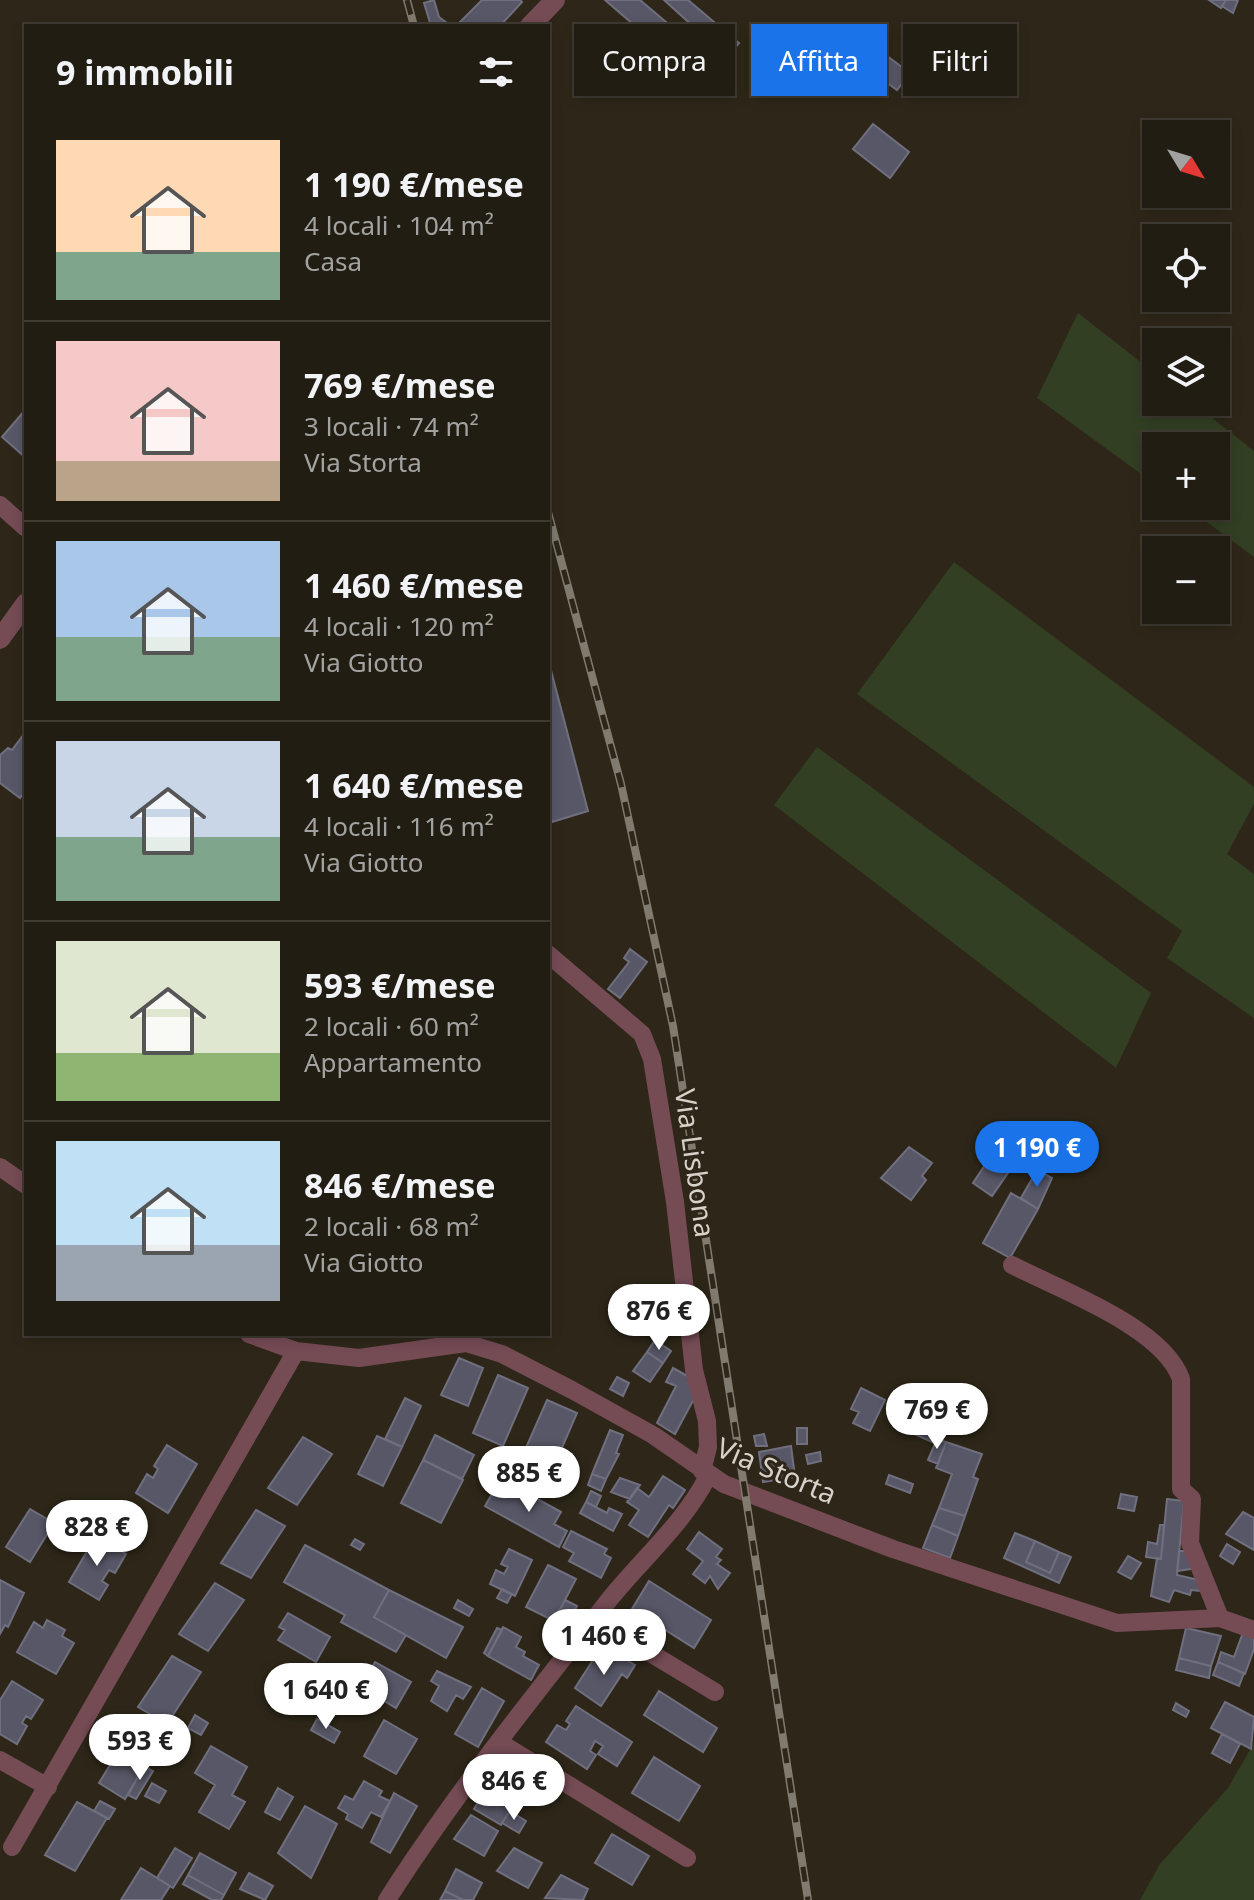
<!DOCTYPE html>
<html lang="it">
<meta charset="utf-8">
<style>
:root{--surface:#221d13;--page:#2e2a21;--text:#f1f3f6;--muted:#a2a2a0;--line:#3f3b33;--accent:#1a73e8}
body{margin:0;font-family:"Noto Sans",sans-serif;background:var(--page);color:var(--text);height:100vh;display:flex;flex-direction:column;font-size:30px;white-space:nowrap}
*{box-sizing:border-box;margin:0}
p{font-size:26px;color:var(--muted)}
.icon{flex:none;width:44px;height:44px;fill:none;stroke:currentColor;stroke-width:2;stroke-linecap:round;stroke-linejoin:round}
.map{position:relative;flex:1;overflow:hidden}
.drawer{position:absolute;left:24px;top:24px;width:526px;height:1312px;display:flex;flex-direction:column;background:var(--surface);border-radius:0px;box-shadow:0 4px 12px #0003,0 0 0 2px var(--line)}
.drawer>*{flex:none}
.banner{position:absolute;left:574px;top:24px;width:560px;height:72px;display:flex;gap:16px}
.needle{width:52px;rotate:128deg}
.tools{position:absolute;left:1142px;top:120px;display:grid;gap:16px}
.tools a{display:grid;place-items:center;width:88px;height:88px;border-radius:0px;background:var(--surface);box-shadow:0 4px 12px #0003,0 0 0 2px var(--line);font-size:40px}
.price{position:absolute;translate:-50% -68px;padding:0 18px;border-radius:28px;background:#fff;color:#222;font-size:26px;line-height:52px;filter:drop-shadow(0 2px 4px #0008)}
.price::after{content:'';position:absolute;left:50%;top:48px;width:24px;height:18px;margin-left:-12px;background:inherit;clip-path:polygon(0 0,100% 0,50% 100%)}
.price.selected{background:var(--accent);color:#fff}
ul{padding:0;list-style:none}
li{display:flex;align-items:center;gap:24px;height:200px;padding:0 32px}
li+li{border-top:2px solid var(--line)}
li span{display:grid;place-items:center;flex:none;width:224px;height:160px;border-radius:0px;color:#555}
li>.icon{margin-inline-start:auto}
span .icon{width:96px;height:96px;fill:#fffc;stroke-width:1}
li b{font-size:34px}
h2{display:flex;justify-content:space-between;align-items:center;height:96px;padding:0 32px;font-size:34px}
.pill{padding:0 28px;border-radius:0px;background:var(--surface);box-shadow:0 4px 12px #0003,0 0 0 2px var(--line);font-size:28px;line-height:72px}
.pill.selected{background:var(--accent);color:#fff}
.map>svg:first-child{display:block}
.green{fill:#323f23}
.building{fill:#575767;stroke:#6f6f7f;stroke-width:2}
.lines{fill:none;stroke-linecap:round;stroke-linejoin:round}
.minor{stroke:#754b54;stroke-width:18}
.tertiary{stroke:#754b54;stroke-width:20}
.rail-casing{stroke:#807a6f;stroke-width:8}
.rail{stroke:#2e2719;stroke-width:5;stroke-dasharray:15;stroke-linecap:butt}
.labels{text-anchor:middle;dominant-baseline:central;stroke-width:6;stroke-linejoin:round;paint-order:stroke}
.street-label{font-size:28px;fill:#d7d2c9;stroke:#2e2719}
</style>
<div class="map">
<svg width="1254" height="1900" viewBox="0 0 1254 1900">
<rect width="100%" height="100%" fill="#2e2719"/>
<path class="green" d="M1078,313L1156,374V402H1192L1254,451V557L1185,506H1216V446H1156V485L1037,398Z
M954,562L1254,787V804L1227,854L1254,874V1018L1167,958L1182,931L857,694Z
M817,747L1151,993L1116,1068L774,805Z
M1254,1743V1900H1140L1160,1864L1228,1788Z"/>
<path class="building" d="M434,0L439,17L451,26H431L424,3Z
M482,0H520L522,2L500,26H461L458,24Z
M605,0H640L678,32L663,50Z
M664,0H688L739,43L727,57Z
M1209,0H1226L1221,8Z
M1226,0H1238L1233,13L1222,6Z
M887,56L910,73L897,90L874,73Z
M873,124L909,152L890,178L853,149Z
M26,409V458L2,437Z
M548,659L588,811L552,822L548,808Z
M24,734L26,790L20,798L0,783V755L8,748L12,750Z
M630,949L647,962L620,998L608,989L629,962L624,958Z
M909,1147L932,1163L922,1176L926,1180L911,1200L881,1178Z
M997,1147L1017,1160L992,1196L973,1183Z
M1037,1170L1052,1178L1038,1209L1021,1198Z
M1011,1193L1038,1209L1010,1258L983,1243Z
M655,1340L671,1351L663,1363L647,1352Z
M647,1352L663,1363L650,1382L633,1371Z
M459,1358L483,1368L468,1406L441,1395Z
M673,1368L702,1384L675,1434L657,1423L676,1386L666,1382Z
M498,1375L528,1388L503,1446L473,1433Z
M617,1377L629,1383L623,1396L610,1389Z
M861,1388L885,1400L870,1431L853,1423L859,1412L851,1409Z
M405,1398L421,1406L402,1447L385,1439Z
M547,1400L577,1413L555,1464L525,1450Z
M917,1405L943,1417L932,1442L905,1430Z
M797,1428H807V1444H797Z
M610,1430L623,1435L616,1453L619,1454L606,1479L592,1474Z
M764,1434L767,1446H756L754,1436Z
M435,1435L474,1455L462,1479L423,1460Z
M377,1436L402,1447L383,1486L358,1474Z
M303,1437L332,1454L297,1505L268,1488Z
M937,1439L946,1442L938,1464L928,1460Z
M946,1442L982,1454L973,1477L978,1479L965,1516L939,1508L952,1474L936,1468Z
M167,1445L197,1464L168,1513L136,1493L147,1474L153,1478L158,1469L154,1466Z
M791,1446L795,1477L763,1482L759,1452Z
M820,1452L821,1461L808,1464L806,1455Z
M423,1460L463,1480L441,1523L401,1503Z
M592,1474L606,1479L601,1491L588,1485Z
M889,1475L913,1484L910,1493L886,1484Z
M663,1476L685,1490L673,1508L669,1505L648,1537L629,1525L639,1510L627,1502L637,1488L649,1497Z
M620,1478L640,1485L630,1499L611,1492Z
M512,1485L561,1512L554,1524L567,1531L559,1547L485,1506L493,1492L505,1498Z
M591,1491L601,1496L596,1507L586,1502Z
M1121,1494L1137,1497L1134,1511L1118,1508Z
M1167,1499L1184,1501L1177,1575L1203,1581L1201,1591L1191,1590L1190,1595L1174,1590L1169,1602L1151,1596L1157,1558L1161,1559Z
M586,1502L607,1513L609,1508L622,1514L613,1531L580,1513Z
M939,1508L965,1516L958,1536L932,1525Z
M30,1509L54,1523L30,1562L6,1547Z
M256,1510L285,1526L251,1578L221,1563Z
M1243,1512L1254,1518V1550L1226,1534Z
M932,1525L958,1536L950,1558L923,1548Z
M1160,1525H1164L1161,1559L1146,1557L1148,1542L1157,1544Z
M571,1531L607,1549L604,1554L611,1558L601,1578L569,1561L574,1553L563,1547Z
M699,1532L722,1549L716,1557L721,1560L717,1564L730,1573L718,1589L710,1576L705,1583L693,1574L703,1561L687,1549Z
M1015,1533L1035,1541L1026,1562L1050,1573L1059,1552L1071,1557L1059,1583L1004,1558Z
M96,1536L126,1554L115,1573L109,1570L102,1581L108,1585L99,1600L69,1582Z
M355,1539L364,1544L360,1550L351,1545Z
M1035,1541L1059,1552L1050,1573L1026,1562Z
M1227,1544L1240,1552L1233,1564L1220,1556Z
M305,1545L389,1590L374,1617L406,1635L396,1652L341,1622L345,1615L284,1582Z
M509,1549L532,1560L515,1596L490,1584L496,1570L504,1574L508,1567L501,1564Z
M1179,1551H1190L1198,1568L1177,1571Z
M1128,1556L1141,1563L1131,1579L1118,1572Z
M548,1565L576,1579L554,1621L526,1607Z
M0,1580L24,1593L8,1627L5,1625L0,1634Z
M649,1581L711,1620L694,1648L632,1609Z
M215,1583L244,1600L208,1651L179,1634Z
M502,1589L512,1594L507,1603L497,1598Z
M389,1590L463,1627L446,1658L374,1617Z
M458,1600L473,1609L469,1616L454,1608Z
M565,1600L577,1606L566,1627L554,1621Z
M288,1613L330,1637L316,1662L278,1640L285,1630L279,1627Z
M47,1620L65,1630L62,1636L74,1643L56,1674L17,1652L34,1622L43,1628Z
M503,1627L521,1637L516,1647L525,1652L523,1656L539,1665L531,1680L488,1656Z
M1245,1627L1254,1630V1649L1245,1674L1218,1662L1221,1652L1234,1657Z
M497,1628L502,1630L488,1656L484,1653Z
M1186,1628L1221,1636L1211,1666L1179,1658Z
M613,1652L635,1665L627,1678L622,1674L601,1706L575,1688L595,1657L606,1663Z
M172,1656L201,1672L167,1724L138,1707Z
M1179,1658L1211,1666L1209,1678L1176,1670Z
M375,1662L411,1682L396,1708L361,1687Z
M1218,1662L1244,1673L1239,1686L1213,1675Z
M437,1671L471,1687L463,1699L456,1695L447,1711L431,1701L439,1686L431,1681Z
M12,1681L43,1700L31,1719L26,1716L22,1723L27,1726L17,1744L0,1734V1700Z
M482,1688L504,1701L478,1747L455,1734Z
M659,1691L717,1728L703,1752L644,1715Z
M1225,1702L1254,1717L1251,1749L1211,1728Z
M1176,1703L1189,1711L1186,1717L1173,1710Z
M576,1706L632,1742L617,1766L598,1754L603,1746L595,1741L590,1751L596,1755L587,1769L546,1742L557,1725L566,1730L570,1724L566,1721Z
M195,1715L208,1723L201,1735L188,1728Z
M317,1719L340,1732L334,1743L311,1730Z
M384,1720L417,1739L396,1774L364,1756Z
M1222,1734L1240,1744L1230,1763L1212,1753Z
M211,1746L247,1767L232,1795L245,1802L229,1829L199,1812L215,1785L195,1773Z
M121,1747L146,1763L125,1799L99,1783Z
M654,1757L700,1786L679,1821L632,1793Z
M144,1766L153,1771L136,1799L128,1795Z
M496,1773L523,1789L501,1825L474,1809Z
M364,1781L382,1791L379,1796L390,1801L381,1817L371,1812L362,1828L346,1819L348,1814L338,1808L345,1796L353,1800Z
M152,1783L166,1791L159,1803L145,1796Z
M278,1788L293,1797L280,1820L265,1812Z
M394,1793L417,1806L390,1853L371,1842Z
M100,1801L115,1809L109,1819L94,1811Z
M77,1802L107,1818L75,1871L45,1855Z
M305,1806L337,1824L311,1878L278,1853Z
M510,1811L526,1821L519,1833L502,1823Z
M471,1815L498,1831L484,1856L454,1839Z
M612,1834L649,1856L632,1885L595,1863Z
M175,1848L192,1858L173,1888L157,1878Z
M514,1848L542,1863L528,1888L497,1871Z
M200,1853L236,1873L224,1895L188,1875Z
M141,1868L170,1886L161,1900H121Z
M456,1869L482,1883L473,1900H463L445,1891Z
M249,1873L273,1886L265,1900L240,1889Z
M188,1875L224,1895L221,1900H212L183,1884Z
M561,1875L588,1889L583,1900L545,1898Z
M445,1891L463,1900H440Z"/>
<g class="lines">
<path class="minor" d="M0,505L26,528
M548,954L642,1034L652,1059L675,1202L694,1370L707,1421L708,1447L702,1471
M0,1167L26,1185
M1012,1265C1060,1290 1163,1327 1181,1379V1489L1192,1499L1190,1543L1220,1618
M249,1334L296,1351L359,1358L466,1343L502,1354L572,1390L653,1435L724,1484L893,1549L1117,1623L1220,1618L1254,1630
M594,1619L715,1692
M499,1742L687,1858
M0,1760L48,1787
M12,1847L296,1351
M387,1900C454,1795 532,1698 609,1600C641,1560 685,1522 708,1476"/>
<path class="tertiary" d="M530,26L555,0
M0,639L26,603"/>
<g class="rail-casing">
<path id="rail" d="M407,0L414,26
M548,512L621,784L673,1026L808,1900"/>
</g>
<use href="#rail" class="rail"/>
</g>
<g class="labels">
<g class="street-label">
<text transform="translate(696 1163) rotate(82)">Via Lisbona</text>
<text transform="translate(777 1470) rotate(23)">Via Storta</text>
</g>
</g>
</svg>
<div class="tools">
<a><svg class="needle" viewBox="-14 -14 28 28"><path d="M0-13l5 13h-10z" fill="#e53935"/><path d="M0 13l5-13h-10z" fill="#a2a2a0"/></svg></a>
<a><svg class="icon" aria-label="locate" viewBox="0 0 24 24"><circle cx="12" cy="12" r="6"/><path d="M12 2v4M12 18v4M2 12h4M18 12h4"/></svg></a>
<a><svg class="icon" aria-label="layers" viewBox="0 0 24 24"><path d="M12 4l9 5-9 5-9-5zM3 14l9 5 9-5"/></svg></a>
<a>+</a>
<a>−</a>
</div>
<b class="price selected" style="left:1037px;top:1189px">1 190 €</b>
<b class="price" style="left:659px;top:1352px">876 €</b>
<b class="price" style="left:937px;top:1451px">769 €</b>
<b class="price" style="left:529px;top:1514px">885 €</b>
<b class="price" style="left:97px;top:1568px">828 €</b>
<b class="price" style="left:604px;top:1677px">1 460 €</b>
<b class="price" style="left:326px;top:1731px">1 640 €</b>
<b class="price" style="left:140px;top:1782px">593 €</b>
<b class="price" style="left:514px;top:1822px">846 €</b>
<div class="banner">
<a class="pill">Compra</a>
<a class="pill selected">Affitta</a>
<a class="pill">Filtri</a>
</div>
<section class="drawer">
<h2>9 immobili<svg class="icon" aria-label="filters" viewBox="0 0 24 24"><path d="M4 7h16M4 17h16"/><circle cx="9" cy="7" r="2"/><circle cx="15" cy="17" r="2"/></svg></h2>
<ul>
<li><span style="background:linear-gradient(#ffd9b3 70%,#7fa58c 0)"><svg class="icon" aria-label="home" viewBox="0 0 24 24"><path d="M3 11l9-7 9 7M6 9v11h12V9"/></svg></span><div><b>1 190 €/mese</b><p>4 locali · 104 m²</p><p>Casa</p></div></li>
<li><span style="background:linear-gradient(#f6c9c9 75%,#b9a48a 0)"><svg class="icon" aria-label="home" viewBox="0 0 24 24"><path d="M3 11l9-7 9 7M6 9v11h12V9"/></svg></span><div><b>769 €/mese</b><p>3 locali · 74 m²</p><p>Via Storta</p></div></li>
<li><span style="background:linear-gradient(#a9c7e8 60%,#7fa58c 0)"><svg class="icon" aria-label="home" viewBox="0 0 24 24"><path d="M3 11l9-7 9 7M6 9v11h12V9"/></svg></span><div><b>1 460 €/mese</b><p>4 locali · 120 m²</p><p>Via Giotto</p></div></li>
<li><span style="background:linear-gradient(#c9d6e8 60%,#7fa58c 0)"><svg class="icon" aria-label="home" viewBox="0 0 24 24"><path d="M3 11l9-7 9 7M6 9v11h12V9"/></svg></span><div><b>1 640 €/mese</b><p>4 locali · 116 m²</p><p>Via Giotto</p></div></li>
<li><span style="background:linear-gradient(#dfe7d0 70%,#8fb573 0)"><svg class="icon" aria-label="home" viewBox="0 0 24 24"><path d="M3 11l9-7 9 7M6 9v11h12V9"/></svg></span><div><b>593 €/mese</b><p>2 locali · 60 m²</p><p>Appartamento</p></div></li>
<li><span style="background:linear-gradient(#bfe0f5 65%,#9aa5b1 0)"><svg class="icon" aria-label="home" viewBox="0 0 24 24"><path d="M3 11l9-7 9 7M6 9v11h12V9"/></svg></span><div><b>846 €/mese</b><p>2 locali · 68 m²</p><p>Via Giotto</p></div></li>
</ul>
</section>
</div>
